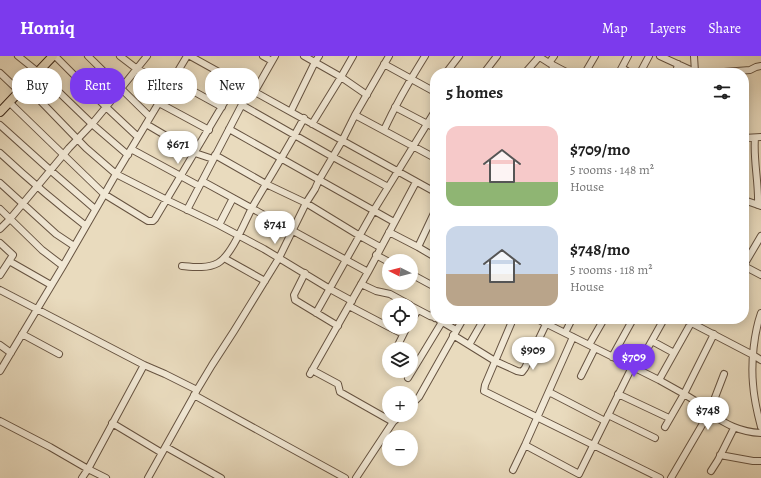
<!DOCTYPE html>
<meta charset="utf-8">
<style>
:root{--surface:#fff;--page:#f6f6f6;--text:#222;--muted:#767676;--accent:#7c3aed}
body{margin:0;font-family:Alegreya,serif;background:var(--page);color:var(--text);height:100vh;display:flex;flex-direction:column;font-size:15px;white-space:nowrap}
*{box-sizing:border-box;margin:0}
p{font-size:13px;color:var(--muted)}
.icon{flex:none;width:22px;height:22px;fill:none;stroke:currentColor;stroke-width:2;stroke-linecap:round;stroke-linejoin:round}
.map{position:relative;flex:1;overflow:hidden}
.side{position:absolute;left:430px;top:12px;width:319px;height:256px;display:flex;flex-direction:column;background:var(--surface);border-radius:16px;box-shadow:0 2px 10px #0003}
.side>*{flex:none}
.banner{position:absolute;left:12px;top:12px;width:358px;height:36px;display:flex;gap:8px}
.needle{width:26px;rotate:276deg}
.fabs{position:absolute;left:382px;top:198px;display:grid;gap:8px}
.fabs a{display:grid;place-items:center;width:36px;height:36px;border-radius:50%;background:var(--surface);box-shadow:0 2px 10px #0003;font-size:20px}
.price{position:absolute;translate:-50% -34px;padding:0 9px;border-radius:14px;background:#fff;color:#222;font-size:13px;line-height:26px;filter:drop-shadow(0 1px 2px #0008)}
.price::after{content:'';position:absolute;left:50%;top:24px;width:12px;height:9px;margin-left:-6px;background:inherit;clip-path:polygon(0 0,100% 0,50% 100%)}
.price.on{background:var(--accent);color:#fff}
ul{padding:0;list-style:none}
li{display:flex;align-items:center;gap:12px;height:100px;padding:0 16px}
li span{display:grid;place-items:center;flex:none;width:112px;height:80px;border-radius:12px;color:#555}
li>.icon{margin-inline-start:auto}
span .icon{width:48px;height:48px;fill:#fffc;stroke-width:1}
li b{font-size:17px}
h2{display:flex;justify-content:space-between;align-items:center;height:48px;padding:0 16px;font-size:17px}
.pill{padding:0 14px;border-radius:16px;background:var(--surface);box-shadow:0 2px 10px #0003;font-size:14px;line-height:36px}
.pill.on{background:var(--accent);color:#fff}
header{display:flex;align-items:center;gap:24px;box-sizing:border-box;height:56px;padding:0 20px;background:var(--accent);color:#fff}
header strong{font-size:19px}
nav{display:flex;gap:22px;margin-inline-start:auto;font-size:14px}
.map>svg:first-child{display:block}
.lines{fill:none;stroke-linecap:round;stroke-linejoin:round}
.minor-casing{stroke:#665341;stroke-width:8}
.major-casing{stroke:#3a2617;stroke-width:10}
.minor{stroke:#f1e8d5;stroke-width:6}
.major{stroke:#e9dbbe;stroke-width:8}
</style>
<header>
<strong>Homiq</strong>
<nav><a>Map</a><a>Layers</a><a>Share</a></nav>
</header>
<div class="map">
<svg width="761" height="422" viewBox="0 0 761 422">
<rect width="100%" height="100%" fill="#e9dbbe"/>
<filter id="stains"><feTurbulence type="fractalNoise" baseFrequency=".005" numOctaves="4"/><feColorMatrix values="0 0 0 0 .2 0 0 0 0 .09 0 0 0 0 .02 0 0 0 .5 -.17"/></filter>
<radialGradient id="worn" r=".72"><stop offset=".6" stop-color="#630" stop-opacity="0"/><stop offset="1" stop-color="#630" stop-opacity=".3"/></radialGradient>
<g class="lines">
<g class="minor-casing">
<path id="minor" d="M18,0L38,16L92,68L128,99
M55,0L106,51L138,81
M88,0L150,61
M120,0L137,13L170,28
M190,0C272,45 353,91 435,136
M263,0L272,5
M304,0L341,21L367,39
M538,0L549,7L554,0
M660,0L697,17
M694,0L695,16
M549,7L568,17
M384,8L435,36
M622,12L630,17
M0,17L19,35
M446,17L459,0
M484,17L497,0
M525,17L539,1
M550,17L554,10
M585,17L595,0
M619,17L628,0
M640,17L649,0
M676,17L678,8
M711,17L750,14L756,11L761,10
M173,24L222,51
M25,29L86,92L116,118L167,144L219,169L264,193L330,233L352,245
M255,35L275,0
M9,46L104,138L148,165H153L155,163L237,25
M159,47L209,74
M242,49L333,101L388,131
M395,51L435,72
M291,55L315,6L319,0
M355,59L435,102
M146,68L195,97L213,103
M312,68L341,21L353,0
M0,69L50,114L95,153
M229,73L394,166
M384,74C396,48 410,24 425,0
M744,82L761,81
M755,82C753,103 759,127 758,149
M131,93L199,130
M0,97C28,123 56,147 86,170
M215,99L266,128L306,147L315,133L319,124L342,85L355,59L389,0
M202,125L368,216
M0,127L56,178L74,190
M744,144L761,150
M0,153L42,194L63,210
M187,154L250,33
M219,169L233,142
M0,173L10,163L69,92L92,68L106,51L147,0
M389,176L418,191L435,201
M0,187L13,199L0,219
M418,191L435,155
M376,199L389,206
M224,202L265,225
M9,205L51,229
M744,209L761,180
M182,210C193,211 207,213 218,207C232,199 245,165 253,150C270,121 288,92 304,62
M744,210L761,219
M305,217L294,239L295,244L338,270
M411,218L435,231
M361,228L376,235L390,238L410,249
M0,234L144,309L165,318L197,334L212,309L234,275L279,202L306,147L360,180L380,191
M349,250L389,271
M411,250L430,260L434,261
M435,253L433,259L435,262
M316,257L374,154L435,55
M761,257C754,277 751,306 753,328C754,342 757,356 761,371
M513,263L485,329L484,335L660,422
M537,263L565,277L572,263
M684,263L753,299L761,304
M439,264L456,274
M411,265L418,254
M389,271L403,278
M565,277L659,324L684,338L710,354
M22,278L59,298
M453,279L495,305L517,315L522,316L525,312L546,268
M652,285L674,297
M0,289L11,297
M469,289L484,263
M589,289L604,263
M396,293L407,271
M612,301L633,263
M388,310L389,307
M636,313L664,263
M312,314L338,328L340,336L393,366
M0,315L63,210L116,118L187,0
M310,318L368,216L416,126
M581,320L595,292
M408,322L442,266
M659,324L691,267
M549,336L605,365
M618,338L669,362
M194,339L345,422
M411,349L419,341L463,263
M709,357C726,368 739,376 761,377
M608,359L655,382
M0,365L50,391L88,413L82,422
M112,367L162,397
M665,371L684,338L714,278
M525,389L579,418L632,311
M166,391L221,422
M720,399L753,405H761
M513,414L525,389L573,281
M711,415L718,404L734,372
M106,422L88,413L144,309
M148,422L196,336
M356,422L393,366L401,359
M671,422L709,357L724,318"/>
</g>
<g class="major-casing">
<path id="major" d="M0,56L53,0"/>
</g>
<use href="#minor" class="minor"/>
<use href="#major" class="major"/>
</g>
<rect width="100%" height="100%" filter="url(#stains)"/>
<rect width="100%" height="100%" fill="url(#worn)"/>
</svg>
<div class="fabs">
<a><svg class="needle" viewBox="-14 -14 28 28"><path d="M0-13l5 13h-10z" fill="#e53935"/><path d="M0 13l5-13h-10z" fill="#767676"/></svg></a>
<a><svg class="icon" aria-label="locate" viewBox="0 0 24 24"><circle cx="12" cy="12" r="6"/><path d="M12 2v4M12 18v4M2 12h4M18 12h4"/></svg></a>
<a><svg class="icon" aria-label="layers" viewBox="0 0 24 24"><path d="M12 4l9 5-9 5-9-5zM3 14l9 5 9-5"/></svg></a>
<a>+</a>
<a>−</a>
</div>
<b class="price" style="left:178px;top:109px">$671</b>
<b class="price" style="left:275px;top:189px">$741</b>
<b class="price" style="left:533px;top:315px">$909</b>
<b class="price on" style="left:634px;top:322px">$709</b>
<b class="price" style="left:708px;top:375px">$748</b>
<div class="banner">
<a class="pill">Buy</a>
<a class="pill on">Rent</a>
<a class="pill">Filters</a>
<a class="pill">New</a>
</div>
<section class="side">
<h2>5 homes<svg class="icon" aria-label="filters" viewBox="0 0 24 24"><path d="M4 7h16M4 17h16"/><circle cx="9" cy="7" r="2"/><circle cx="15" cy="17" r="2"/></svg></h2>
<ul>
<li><span style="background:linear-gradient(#f6c9c9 70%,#8fb573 0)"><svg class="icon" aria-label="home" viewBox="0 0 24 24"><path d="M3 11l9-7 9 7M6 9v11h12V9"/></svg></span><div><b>$709/mo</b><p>5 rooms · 148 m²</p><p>House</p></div></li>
<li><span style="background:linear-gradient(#c9d6e8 60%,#b9a48a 0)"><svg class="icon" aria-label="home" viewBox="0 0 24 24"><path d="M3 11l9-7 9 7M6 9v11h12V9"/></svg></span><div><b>$748/mo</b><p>5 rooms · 118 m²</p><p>House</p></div></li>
</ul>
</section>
</div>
